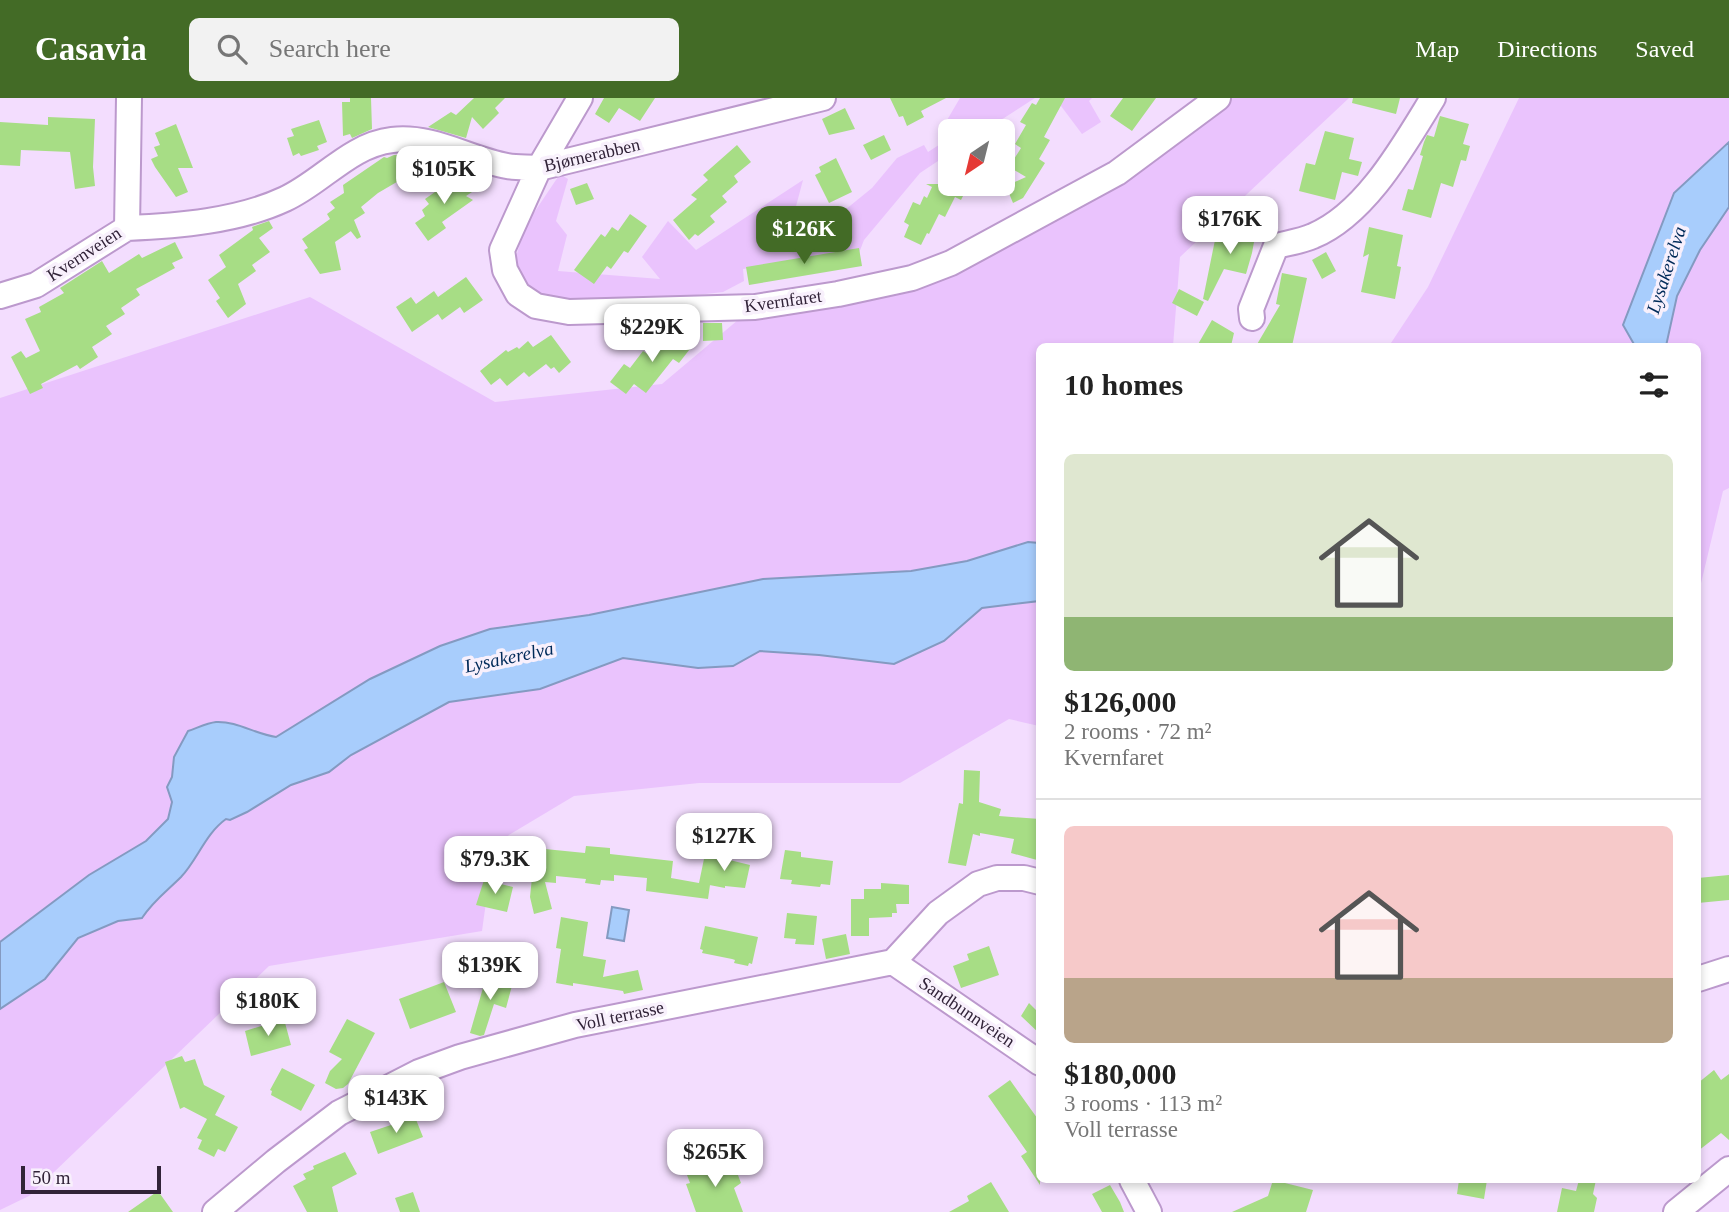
<!DOCTYPE html>
<meta charset="utf-8">
<style>
:root{--surface:#fff;--page:#f2f2f2;--text:#222;--muted:#767676;--line:#e0e0e0;--accent:#436b26}
body{margin:0;font-family:"Times New Roman",serif;background:var(--page);color:var(--text);height:100vh;display:flex;flex-direction:column;font-size:26px;white-space:nowrap}
*{box-sizing:border-box;margin:0}
p{font-size:23px;color:var(--muted)}
.icon{flex:none;width:38px;height:38px;fill:none;stroke:currentColor;stroke-width:2;stroke-linecap:round;stroke-linejoin:round}
.map{position:relative;flex:1;overflow:hidden}
.sheet{position:absolute;left:1036px;top:245px;width:665px;height:840px;display:flex;flex-direction:column;background:var(--surface);border-radius:10px;box-shadow:0 4px 10px #0003}
.sheet>*{flex:none}
.needle{width:46px;rotate:215deg}
.fabs{position:absolute;left:938px;top:21px;display:grid;gap:14px}
.fabs a{display:grid;place-items:center;width:77px;height:77px;border-radius:10px;background:var(--surface);box-shadow:0 4px 10px #0003;font-size:35px}
.scale{position:absolute;left:21px;bottom:18px;width:140px;box-sizing:border-box;padding-left:7px;border:4px solid #312338;border-top:0;font-size:19px;line-height:24px;white-space:nowrap;color:#312338;-webkit-text-stroke:5px #f8f0fc;paint-order:stroke}
.price{position:absolute;translate:-50% -60px;padding:0 16px;border-radius:14px;background:#fff;color:#222;font-size:23px;line-height:46px;filter:drop-shadow(0 2px 4px #0008)}
.price::after{content:'';position:absolute;left:50%;top:42px;width:21px;height:16px;margin-left:-10px;background:inherit;clip-path:polygon(0 0,100% 0,50% 100%)}
.price.selected{background:var(--accent);color:#fff}
ul{padding:0;list-style:none}
li{display:grid;align-content:center;gap:14px;height:371px;padding:0 28px}
li+li{border-top:2px solid var(--line)}
li span{display:grid;place-items:center;height:217px;border-radius:10px;color:#555}
li>.icon{margin-inline-start:auto}
span .icon{width:126px;height:126px;fill:#fffc;stroke-width:1}
li b{font-size:30px}
h2{display:flex;justify-content:space-between;align-items:center;height:84px;padding:0 28px;font-size:30px}
header{display:flex;align-items:center;gap:42px;box-sizing:border-box;height:98px;padding:0 35px;background:var(--accent);color:#fff}
header strong{font-size:33px}
nav{display:flex;gap:38px;margin-inline-start:auto;font-size:24px}
.search{width:490px;height:63px;background:var(--page);display:flex;align-items:center;gap:18px;box-sizing:border-box;padding:0 24px;border-radius:10px;color:var(--muted);font-size:26px}
.map>svg:first-child{display:block}
.green{fill:#eac3fd}
.water{fill:#a8cdfc;stroke:#849ac1;stroke-width:2}
.building{fill:#a7dd85}
.lines{fill:none;stroke-linecap:round;stroke-linejoin:round}
.minor-casing{stroke:#bc99cd;stroke-width:28}
.minor{stroke:#fff;stroke-width:24}
.labels{text-anchor:middle;dominant-baseline:central;stroke-width:7;stroke-linejoin:round;paint-order:stroke}
.street-label{font-size:18px;fill:#312338;stroke:#f8f0fc}
.water-label{font-size:19px;font-style:italic;fill:#002a59;stroke:#f8f0fc}
</style>
<header>
<strong>Casavia</strong>
<div class="search"><svg class="icon" aria-label="search" viewBox="0 0 24 24"><circle cx="10" cy="10" r="6"/><path d="M15 15l6 6"/></svg>Search here</div>
<nav><a>Map</a><a>Directions</a><a>Saved</a></nav>
</header>
<div class="map">
<svg width="1729" height="1114" viewBox="0 0 1729 1114">
<rect width="100%" height="100%" fill="#f3ddfe"/>
<path class="green" d="M960,0H1035L984,33H950V55L920,75L864,142L859,155L743,171L744,183L723,194L644,203L566,202L528,192L511,176L525,128L560,76L568,81L556,123L567,137L558,173L660,181L642,159L668,123L696,152L803,82L795,112L824,129L872,90L897,60L924,47L928,54L945,43L940,34Z
M1055,0H1092L1089,3L1101,24L1082,36Z
M1222,0H1349L1180,159L1173,248H1040L1039,628L1009,621L900,685H699L574,698L494,746L482,833L269,868L29,1098L0,1112V300L310,199L495,304L662,286L751,211L838,196L1070,112L1178,46Z
M1519,0H1729V390L1723,393L1698,498V248H1389L1428,189Z"/>
<path class="water" d="M1729,44V109L1700,152L1677,198L1666,248H1635L1623,227L1674,95Z
M1028,444L1039,445V503L982,510L944,543L894,566L819,557L760,553L733,568L698,570L623,560L540,591L449,604L351,657L329,674L291,687L247,714L230,722L226,721C205,736 198,761 181,779C167,793 153,803 142,820L118,823L78,840L45,881L0,911V844L89,777L146,743L168,721L172,704L167,689L172,679L174,659L188,633C197,630 207,625 216,624C237,623 255,636 276,639L370,581L440,548L490,531L589,517L763,481L911,473L967,463Z
M612,809L629,812L624,843L607,840Z"/>
<path class="building" d="M350,0H371L372,31L352,40L350,36L343,38L342,4H350Z
M474,0H505L495,10L499,15L483,31L472,19L466,40L428,29L451,14L456,17Z
M604,0H655L640,23L619,10L609,25L595,16Z
M890,0H946L921,13L924,19L907,28L903,18L899,19Z
M1040,0H1065L1044,39L1050,42L1039,61L1045,65L1023,100L1013,105L1006,88L1026,79L1009,69L1021,50L1015,46L1026,27L1020,24L1032,5L1036,7Z
M1123,0H1156L1132,33L1110,18Z
M1353,0H1400L1396,16L1352,5Z
M845,10L855,31L829,37L822,21Z
M1440,18L1469,26L1463,46L1470,48L1466,63L1461,62L1453,89L1441,85L1431,120L1402,112L1408,91L1413,92L1423,58L1420,57L1424,44L1427,37L1434,39Z
M48,19L95,21L93,69L95,88L75,91L70,54L21,52L20,68L0,67V24L48,27Z
M319,22L327,44L317,48L319,52L301,58L299,55L293,58L287,40L294,38L291,31Z
M176,26L193,70H178L188,94L176,99L155,69L151,61L158,58L154,49L160,47L155,35Z
M1325,33L1354,40L1349,61L1362,64L1358,78L1342,74L1335,102L1299,93L1306,65L1315,67Z
M884,37L891,52L871,62L863,47Z
M737,47L751,64L734,78L738,84L722,98L727,104L710,118L715,124L698,138L695,136L689,142L673,122L697,101L691,97L708,82L703,77Z
M394,57H410L419,71L378,95L361,109L365,115L354,122L361,139L357,141L346,127L351,133L335,144L341,172L320,176L304,152L308,150L302,141L330,121L327,116L335,110L330,104L344,95L343,87L384,59L387,60Z
M836,60L852,94L829,105L815,77L821,74L819,69Z
M950,60V86H969L961,102L955,99L945,119L939,116L929,136L927,135L921,147L904,139L909,127L904,124L913,104L920,107L924,98L927,100L932,89L926,86H938Z
M462,75L475,92L466,98L473,102L442,124L446,130L428,143L415,125L425,118L422,112L429,106L425,101Z
M587,85L594,101L576,107L570,91Z
M630,116L647,128L628,155L624,153L611,171L607,168L594,186L574,172L601,136L605,139L612,129L618,133Z
M269,123L273,130L259,140L270,154L252,167L256,173L238,186L246,206L228,220L216,203L220,200L208,182L226,169L219,157L253,132L252,129Z
M1227,127L1256,133L1252,155L1246,176L1224,171L1208,203L1203,201L1215,142L1223,144Z
M1369,129L1403,137L1397,168L1401,169L1395,201L1361,194L1369,156L1363,159Z
M175,144L183,160L172,165L175,170L136,191L140,197L121,210L125,216L106,228L112,236L92,249L98,259L80,271L77,267L41,286L43,290L30,296L11,259L21,253L26,260L40,253L25,221L41,214L39,209L64,195L60,190L102,163L109,175L139,156L142,160Z
M859,150L862,168L749,187L746,169Z
M1326,154L1336,173L1322,181L1312,162Z
M1282,175L1307,180L1292,248H1256L1280,207L1276,206Z
M466,179L483,202L464,215L460,209L442,222L438,216L412,234L396,209L411,199L416,206L434,193L438,199Z
M1179,191L1204,204L1197,218L1172,205Z
M1212,222L1234,235L1231,248H1197Z
M703,225H722L723,242L703,243Z
M676,234L693,247L679,265L673,261L646,295L634,286L626,296L610,284L624,266L630,270L643,253L649,257L664,237L670,241Z
M551,237L571,264L559,275L554,269L551,271L546,266L529,279L524,274L507,288L500,280L491,287L480,273L506,252L508,254L517,249L519,251L528,243L533,249Z
M964,672L980,673L979,704L1001,711L999,718L1040,721L1037,762L1011,755L1014,741L980,735V738L973,736L966,768L948,765L959,705L963,706Z
M586,748L610,750V756L673,763L671,780L710,787L708,801L646,793L647,780L614,777V783L601,782L600,787L585,785L586,781L556,778V785L545,784L552,811L534,816L530,799L535,750L585,755Z
M785,752L801,754V759L833,763L830,787L821,786L820,789L791,786L792,782L780,781Z
M705,756L750,767L745,790L725,788V790L699,785Z
M1729,777V802L1698,805V780Z
M484,782L513,789L507,814L476,807Z
M881,785L909,787V806H896L897,815H892V819L869,820V838H851V801H864V791H881Z
M787,815L817,818L814,847L795,846L796,841L784,840Z
M561,819L588,824L583,858L606,862L603,879L638,872L643,892L624,896L623,893L573,885V888L556,885L561,851L556,850Z
M705,828L758,839L752,866L749,865L748,868L734,865L735,862L732,861L702,855L703,852L700,851Z
M846,836L850,856L826,861L822,841Z
M989,848L999,877L961,890L953,868L969,862L967,856Z
M487,876L513,884L506,910L494,906L484,937L480,938L470,935Z
M444,884L456,914L410,931L399,901Z
M1029,905L1040,916V936L1021,918Z
M284,921L291,947L251,958L245,933Z
M347,921L375,935L348,986L343,990L336,991L325,985L330,973L342,961L329,954Z
M182,958L185,964L195,961L204,987L225,998L215,1017L238,1029L225,1054L218,1051L214,1059L198,1051L202,1042L197,1040L207,1021L184,1009L180,1011L165,964Z
M282,970L315,987L301,1013L271,997L272,993L270,992Z
M1714,972L1721,982L1729,976V1042L1721,1035L1698,1053V985Z
M1010,982L1040,1024V1087L1021,1058L1027,1054L988,998Z
M415,1019L423,1039L378,1056L370,1034Z
M345,1054L357,1076L332,1089L338,1114H307L293,1088L306,1081L303,1076L314,1071L313,1068Z
M727,1063L728,1065L733,1064L741,1085L734,1090L743,1114H696L686,1086L690,1085L687,1077Z
M1273,1082L1313,1092L1306,1114H1232L1268,1098Z
M1459,1082H1487L1484,1101L1457,1096Z
M1579,1082H1596L1593,1096L1597,1100L1594,1114H1557L1562,1090L1576,1093Z
M991,1084L1009,1114H949L969,1103L967,1098Z
M1110,1087L1120,1104L1124,1114H1102L1092,1096Z
M158,1093L173,1114H128Z
M413,1094L420,1114H400L395,1100Z"/>
<g class="lines">
<g class="minor-casing">
<path id="minor" d="M580,0L539,70L502,152L505,172L518,196L536,208L569,214L755,209L838,196L912,180L951,165L1117,75L1218,0
M127,130C178,128 238,123 285,101C322,84 350,47 392,42C432,37 469,61 507,68C517,70 528,69 539,70L823,0
M0,198L36,187L127,130L129,0
M1252,220L1251,211L1276,148C1288,145 1302,143 1313,138C1366,116 1404,47 1433,0
M893,864L1040,965
M1698,881L1729,871
M1132,1082L1149,1114
M215,1114L276,1063L339,1015L419,974L460,959L575,927L893,864L938,815L978,786L997,780H1024L1040,784
M1676,1114L1729,1071"/>
</g>
<use href="#minor" class="minor"/>
</g>
<g class="labels">
<g class="street-label">
<text transform="translate(592 57) rotate(-13)">Bjørnerabben</text>
<text transform="translate(84 156) rotate(-33)">Kvernveien</text>
<text transform="translate(783 203) rotate(-8)">Kvernfaret</text>
<text transform="translate(967 914) rotate(34)">Sandbunnveien</text>
<text transform="translate(620 918) rotate(-12)">Voll terrasse</text>
</g>
<g class="water-label">
<text transform="translate(1666 172) rotate(-72)">Lysakerelva</text>
<text transform="translate(509 559) rotate(-12)">Lysakerelva</text>
</g>
</g>
</svg>
<div class="fabs">
<a><svg class="needle" viewBox="-14 -14 28 28"><path d="M0-13l5 13h-10z" fill="#e53935"/><path d="M0 13l5-13h-10z" fill="#767676"/></svg></a>
</div>
<div class="scale">50 m</div>
<b class="price" style="left:444px;top:108px">$105K</b>
<b class="price" style="left:1230px;top:158px">$176K</b>
<b class="price selected" style="left:804px;top:168px">$126K</b>
<b class="price" style="left:652px;top:266px">$229K</b>
<b class="price" style="left:724px;top:775px">$127K</b>
<b class="price" style="left:495px;top:798px">$79.3K</b>
<b class="price" style="left:490px;top:904px">$139K</b>
<b class="price" style="left:268px;top:940px">$180K</b>
<b class="price" style="left:396px;top:1037px">$143K</b>
<b class="price" style="left:715px;top:1091px">$265K</b>
<section class="sheet">
<h2>10 homes<svg class="icon" aria-label="filters" viewBox="0 0 24 24"><path d="M4 7h16M4 17h16"/><circle cx="9" cy="7" r="2"/><circle cx="15" cy="17" r="2"/></svg></h2>
<ul>
<li><span style="background:linear-gradient(#dfe7d0 75%,#8fb573 0)"><svg class="icon" aria-label="home" viewBox="0 0 24 24"><path d="M3 11l9-7 9 7M6 9v11h12V9"/></svg></span><div><b>$126,000</b><p>2 rooms · 72 m²</p><p>Kvernfaret</p></div></li>
<li><span style="background:linear-gradient(#f6c9c9 70%,#b9a48a 0)"><svg class="icon" aria-label="home" viewBox="0 0 24 24"><path d="M3 11l9-7 9 7M6 9v11h12V9"/></svg></span><div><b>$180,000</b><p>3 rooms · 113 m²</p><p>Voll terrasse</p></div></li>
</ul>
</section>
</div>
